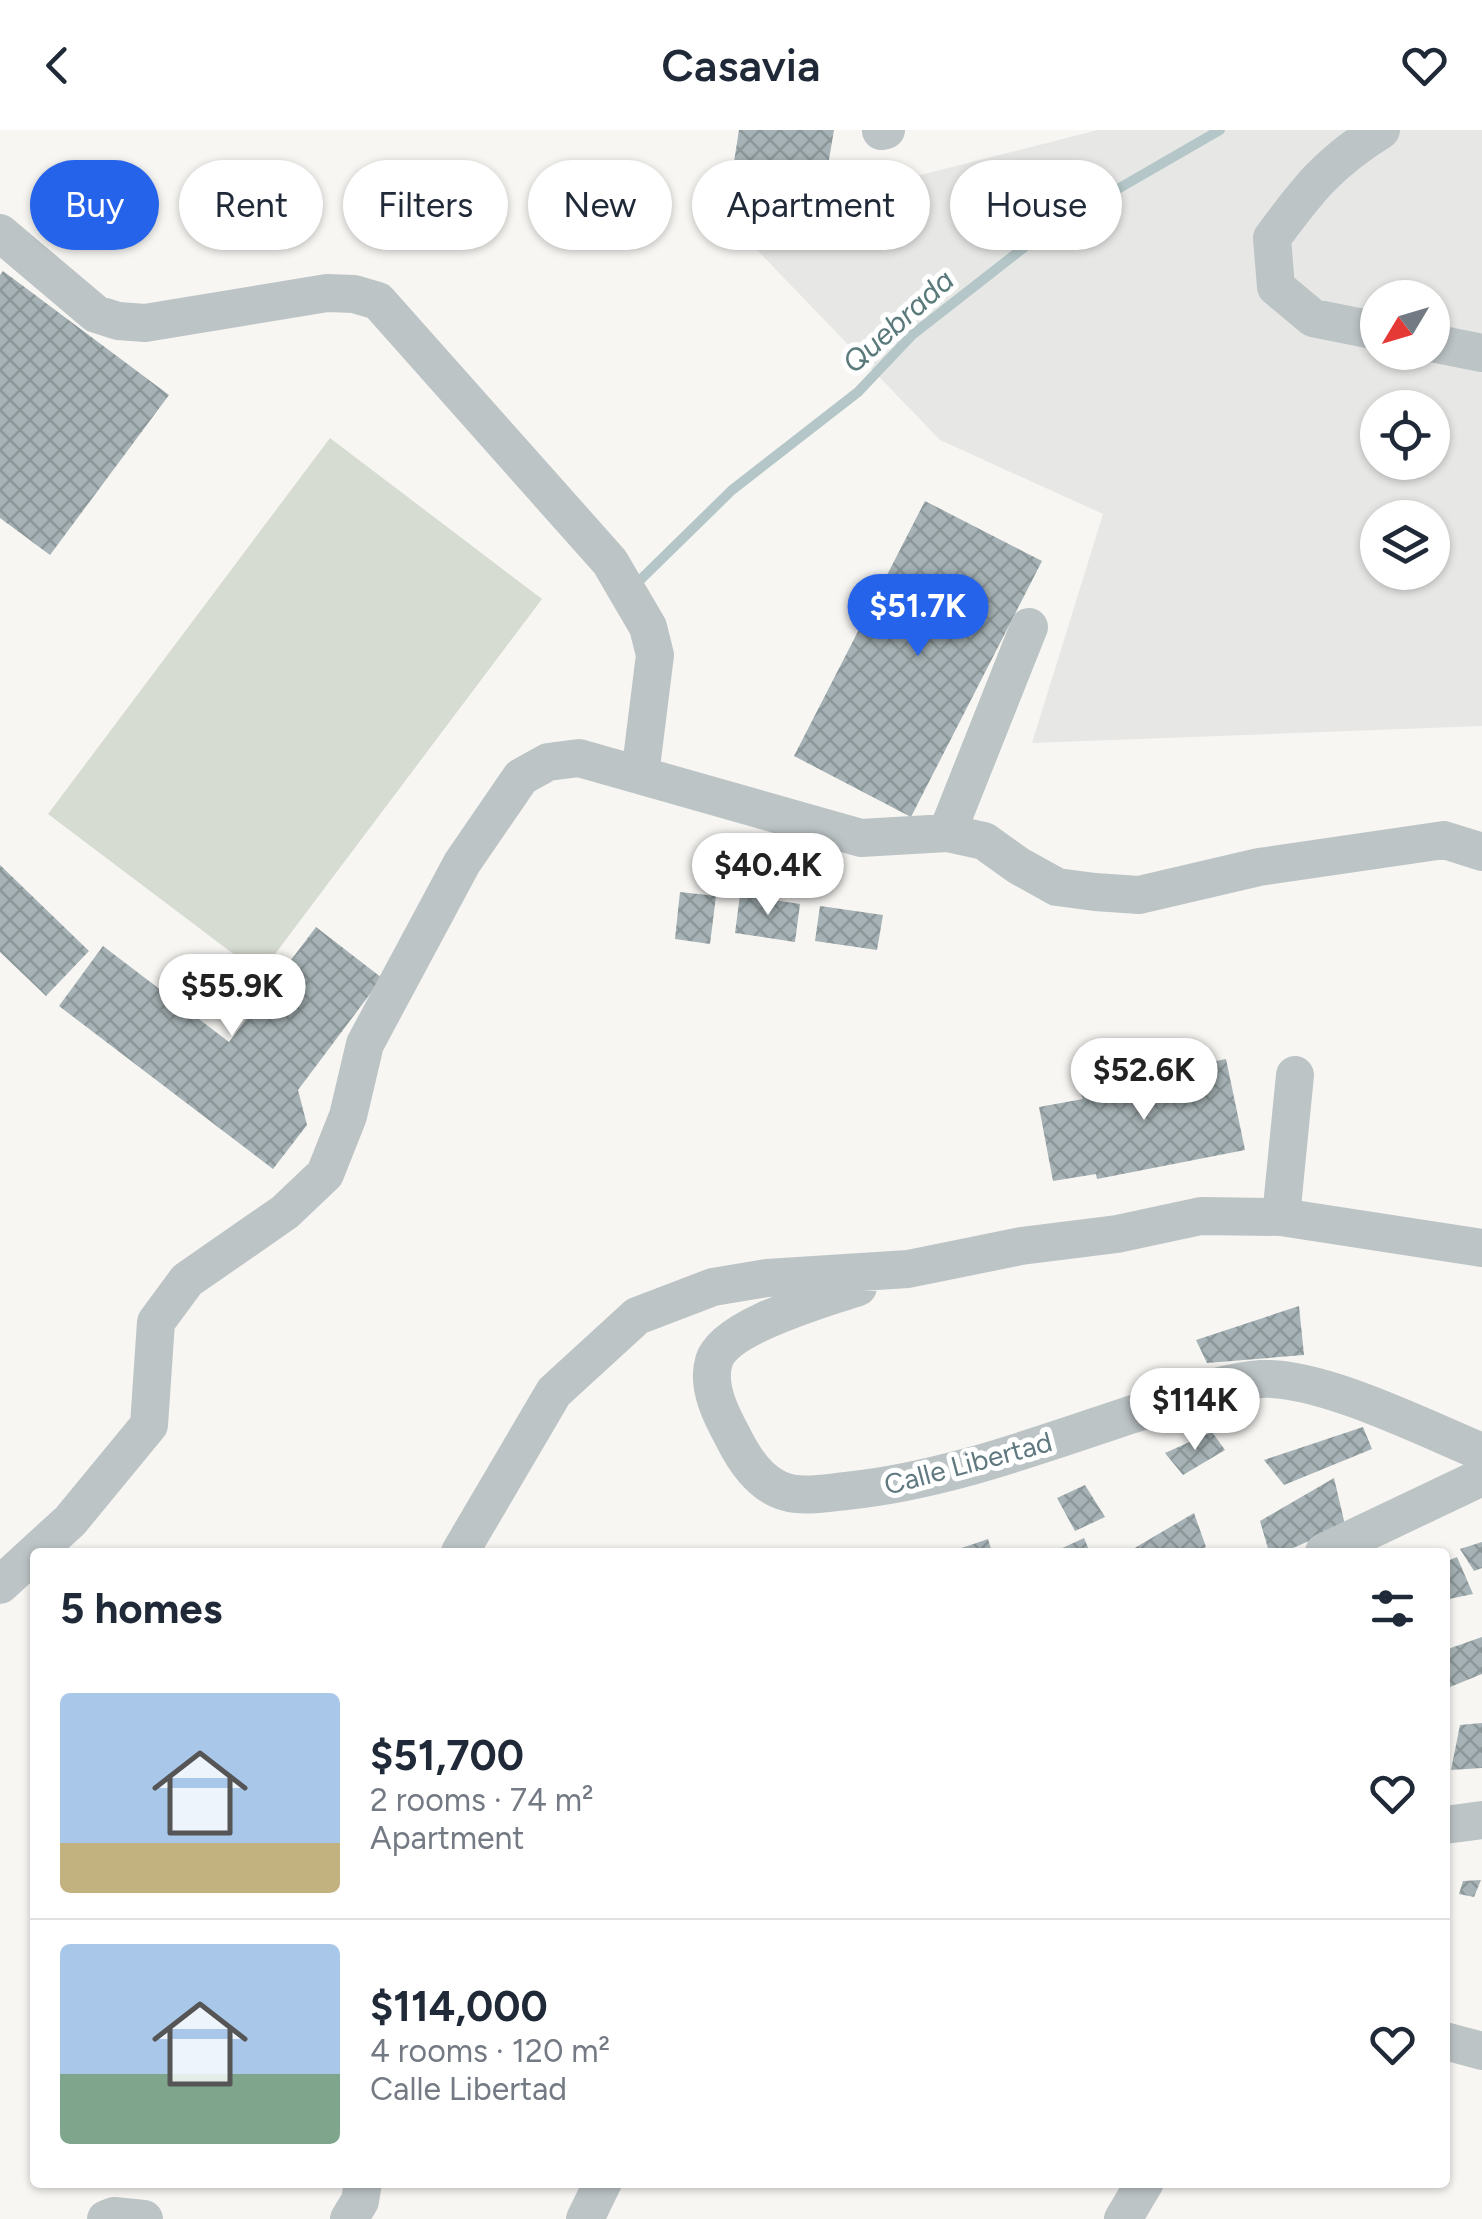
<!DOCTYPE html>
<meta charset="utf-8">
<style>
:root{--surface:#fff;--page:#f2f2f3;--text:#1f2937;--muted:#747a83;--line:#e0e1e3;--accent:#2563eb}
body{margin:0;font-family:Figtree,sans-serif;background:var(--page);color:var(--text);height:100vh;display:flex;flex-direction:column;font-size:38px;white-space:nowrap}
*{box-sizing:border-box;margin:0}
p{font-size:32px;color:var(--muted)}
.icon{flex:none;width:55px;height:55px;fill:none;stroke:currentColor;stroke-width:2;stroke-linecap:round;stroke-linejoin:round}
.map{position:relative;flex:1;overflow:hidden}
.sheet{position:absolute;left:30px;top:1418px;width:1420px;height:640px;display:flex;flex-direction:column;background:var(--surface);border-radius:10px;box-shadow:0 2px 8px #0004}
.sheet>*{flex:none}
.hud{position:absolute;left:30px;top:30px;width:1422px;height:90px;display:flex;gap:20px}
.needle{width:65px;rotate:232deg}
.controls{position:absolute;left:1360px;top:150px;display:grid;gap:20px}
.controls a{display:grid;place-items:center;width:90px;height:90px;border-radius:50%;background:var(--surface);box-shadow:0 2px 8px #0004;font-size:50px}
.price{position:absolute;translate:-50% -85px;padding:0 22px;border-radius:35px;background:#fff;color:#222;font-size:32px;line-height:65px;filter:drop-shadow(0 2px 5px #0008)}
.price::after{content:'';position:absolute;left:50%;top:60px;width:30px;height:22px;margin-left:-15px;background:inherit;clip-path:polygon(0 0,100% 0,50% 100%)}
.price.active{background:var(--accent);color:#fff}
ul{padding:0;list-style:none}
li{display:flex;align-items:center;gap:30px;height:250px;padding:0 30px}
li+li{border-top:2px solid var(--line)}
li span{display:grid;place-items:center;flex:none;width:280px;height:200px;border-radius:10px;color:#555}
li>.icon{margin-inline-start:auto}
span .icon{width:120px;height:120px;fill:#fffc;stroke-width:1}
li b{font-size:42px}
h2{display:flex;justify-content:space-between;align-items:center;height:120px;padding:0 30px;font-size:42px}
.pill{padding:0 35px;border-radius:45px;background:var(--surface);box-shadow:0 2px 8px #0004;font-size:35px;line-height:90px}
.pill.active{background:var(--accent);color:#fff}
header{display:flex;justify-content:space-between;align-items:center;height:130px;padding:0 30px;background:var(--surface);font-size:45px;font-weight:600}
.map>svg:first-child{display:block}
.built{fill:#e7e8e6;fill-rule:evenodd}
.grass{fill:#d7dcd2}
.lines{fill:none;stroke-linecap:round;stroke-linejoin:round}
.stream{stroke:#b4c6c7;stroke-width:10}
.building{fill:url(#building-cross-hatch)}
.minor{stroke:#bdc4c6;stroke-width:38}
.labels{text-anchor:middle;dominant-baseline:central;stroke-width:10;stroke-linejoin:round;paint-order:stroke}
.street-label{font-size:28px;fill:#607980;stroke:#fff}
.water-label{font-size:30px;font-style:italic;fill:#5a797b;stroke:#fff}
</style>
<header><svg class="icon" aria-label="back" viewBox="0 0 24 24"><path d="M15 5l-7 7 7 7"/></svg>Casavia<svg class="icon" aria-label="heart" viewBox="0 0 24 24"><path d="M12 20l-8-8c-3-5 5-10 8-4 3-6 11-1 8 4z"/></svg></header>
<div class="map">
<svg width="1482" height="2089" viewBox="0 0 1482 2089">
<defs>
<pattern id="building-cross-hatch" width="8" height="8" patternUnits="userSpaceOnUse" patternTransform="scale(2.5)"><rect width="8" height="8" fill="#a6b2b5"/><path d="M0 0l8 8M0 8l8-8" fill="none" stroke="#8b9698"/></pattern>
</defs>
<rect width="100%" height="100%" fill="#f7f6f3"/>
<path class="built" d="M1098,0H1482V596L1032,613L1103,384L940,310L731,93ZM1378,168H1432V222H1378ZM1378,278H1432V332H1378ZM1378,388H1432V442H1378Z"/>
<path class="grass" d="M330,308L542,469L260,844L48,684Z"/>
<g class="lines">
<path class="stream" d="M636,454L732,360L858,262L912,205L1045,101L1220,0"/>
</g>
<path class="building" d="M739,0H834L826,47L734,32Z
M3,141L169,265L50,425L0,388V145Z
M925,371L1042,431L911,687L794,626Z
M0,735L89,821L46,866L0,822Z
M680,762L716,766L710,814L675,809Z
M740,765L800,774L795,812L735,803Z
M820,776L883,785L877,820L815,811Z
M316,797L382,848L298,960L307,995L273,1039L59,876L103,816L229,912Z
M1226,929L1245,1020L1097,1049L1096,1044L1053,1051L1039,977L1083,969L1078,959Z
M1299,1176L1304,1225L1207,1233L1196,1210Z
M1363,1297L1372,1319L1284,1355L1264,1330Z
M1212,1302L1225,1320L1183,1345L1165,1323Z
M1334,1348L1345,1395L1284,1422H1269L1260,1391Z
M1085,1355L1105,1387L1075,1401L1057,1368Z
M1194,1383L1206,1417L1196,1422H1135L1133,1419Z
M1084,1408L1090,1422H1054Z
M988,1409L992,1422H950Z
M1482,1412V1438L1474,1441L1460,1419Z
M1457,1427L1473,1464L1449,1469L1445,1457V1432Z
M1482,1507V1544L1445,1559V1520Z
M1482,1593V1638L1451,1640L1460,1595Z
M1481,1750L1474,1767L1459,1764L1463,1751Z"/>
<g class="lines">
<path class="minor" d="M881,1L886,0
M0,103L96,184L118,191L145,193L327,163L354,164L378,171L610,432L648,497L655,525L640,645
M1378,201L1313,188L1276,157L1272,108C1308,59 1328,33 1381,0
M1432,213L1482,223
M947,703L1029,497
M1281,1087L1295,945
M858,1157C824,1169 725,1195 714,1231C706,1257 722,1287 734,1309C744,1329 758,1350 778,1359C798,1369 825,1363 846,1361C943,1351 1037,1316 1130,1285C1172,1272 1217,1252 1261,1249C1321,1246 1424,1298 1482,1322
M36,1422L70,1391L149,1295L156,1192L187,1150L285,1082L325,1044L348,986L365,914L462,733L521,647L548,632L579,628L861,708L947,703L984,711L1019,736L1057,757L1095,762L1139,765L1259,737L1444,710L1482,722
M460,1422L554,1262L637,1186L713,1157L767,1148L908,1139L1021,1116L1117,1104L1201,1086L1281,1087L1482,1118
M1324,1422L1482,1347
M0,1455L35,1423
M1445,1695L1482,1690
M1445,1911L1482,1921
M106,2089L114,2086L144,2089
M349,2089L360,2071L363,2052
M585,2089L603,2052
M1123,2089L1145,2052"/>
</g>
<g class="labels">
<g class="street-label">
<text transform="translate(968 1333) rotate(-15)">Calle Libertad</text>
</g>
<g class="water-label">
<text transform="translate(898 191) rotate(-42)">Quebrada</text>
</g>
</g>
</svg>
<div class="controls">
<a><svg class="needle" viewBox="-14 -14 28 28"><path d="M0-13l5 13h-10z" fill="#e53935"/><path d="M0 13l5-13h-10z" fill="#747a83"/></svg></a>
<a><svg class="icon" aria-label="locate" viewBox="0 0 24 24"><circle cx="12" cy="12" r="6"/><path d="M12 2v4M12 18v4M2 12h4M18 12h4"/></svg></a>
<a><svg class="icon" aria-label="layers" viewBox="0 0 24 24"><path d="M12 4l9 5-9 5-9-5zM3 14l9 5 9-5"/></svg></a>
</div>
<b class="price active" style="left:918px;top:529px">$51.7K</b>
<b class="price" style="left:768px;top:788px">$40.4K</b>
<b class="price" style="left:232px;top:909px">$55.9K</b>
<b class="price" style="left:1144px;top:993px">$52.6K</b>
<b class="price" style="left:1195px;top:1323px">$114K</b>
<div class="hud">
<a class="pill active">Buy</a>
<a class="pill">Rent</a>
<a class="pill">Filters</a>
<a class="pill">New</a>
<a class="pill">Apartment</a>
<a class="pill">House</a>
</div>
<section class="sheet">
<h2>5 homes<svg class="icon" aria-label="filters" viewBox="0 0 24 24"><path d="M4 7h16M4 17h16"/><circle cx="9" cy="7" r="2"/><circle cx="15" cy="17" r="2"/></svg></h2>
<ul>
<li><span style="background:linear-gradient(#a9c7e8 75%,#c2b280 0)"><svg class="icon" aria-label="home" viewBox="0 0 24 24"><path d="M3 11l9-7 9 7M6 9v11h12V9"/></svg></span><div><b>$51,700</b><p>2 rooms · 74 m²</p><p>Apartment</p></div><svg class="icon" aria-label="heart" viewBox="0 0 24 24"><path d="M12 20l-8-8c-3-5 5-10 8-4 3-6 11-1 8 4z"/></svg></li>
<li><span style="background:linear-gradient(#a9c7e8 65%,#7fa58c 0)"><svg class="icon" aria-label="home" viewBox="0 0 24 24"><path d="M3 11l9-7 9 7M6 9v11h12V9"/></svg></span><div><b>$114,000</b><p>4 rooms · 120 m²</p><p>Calle Libertad</p></div><svg class="icon" aria-label="heart" viewBox="0 0 24 24"><path d="M12 20l-8-8c-3-5 5-10 8-4 3-6 11-1 8 4z"/></svg></li>
</ul>
</section>
</div>
